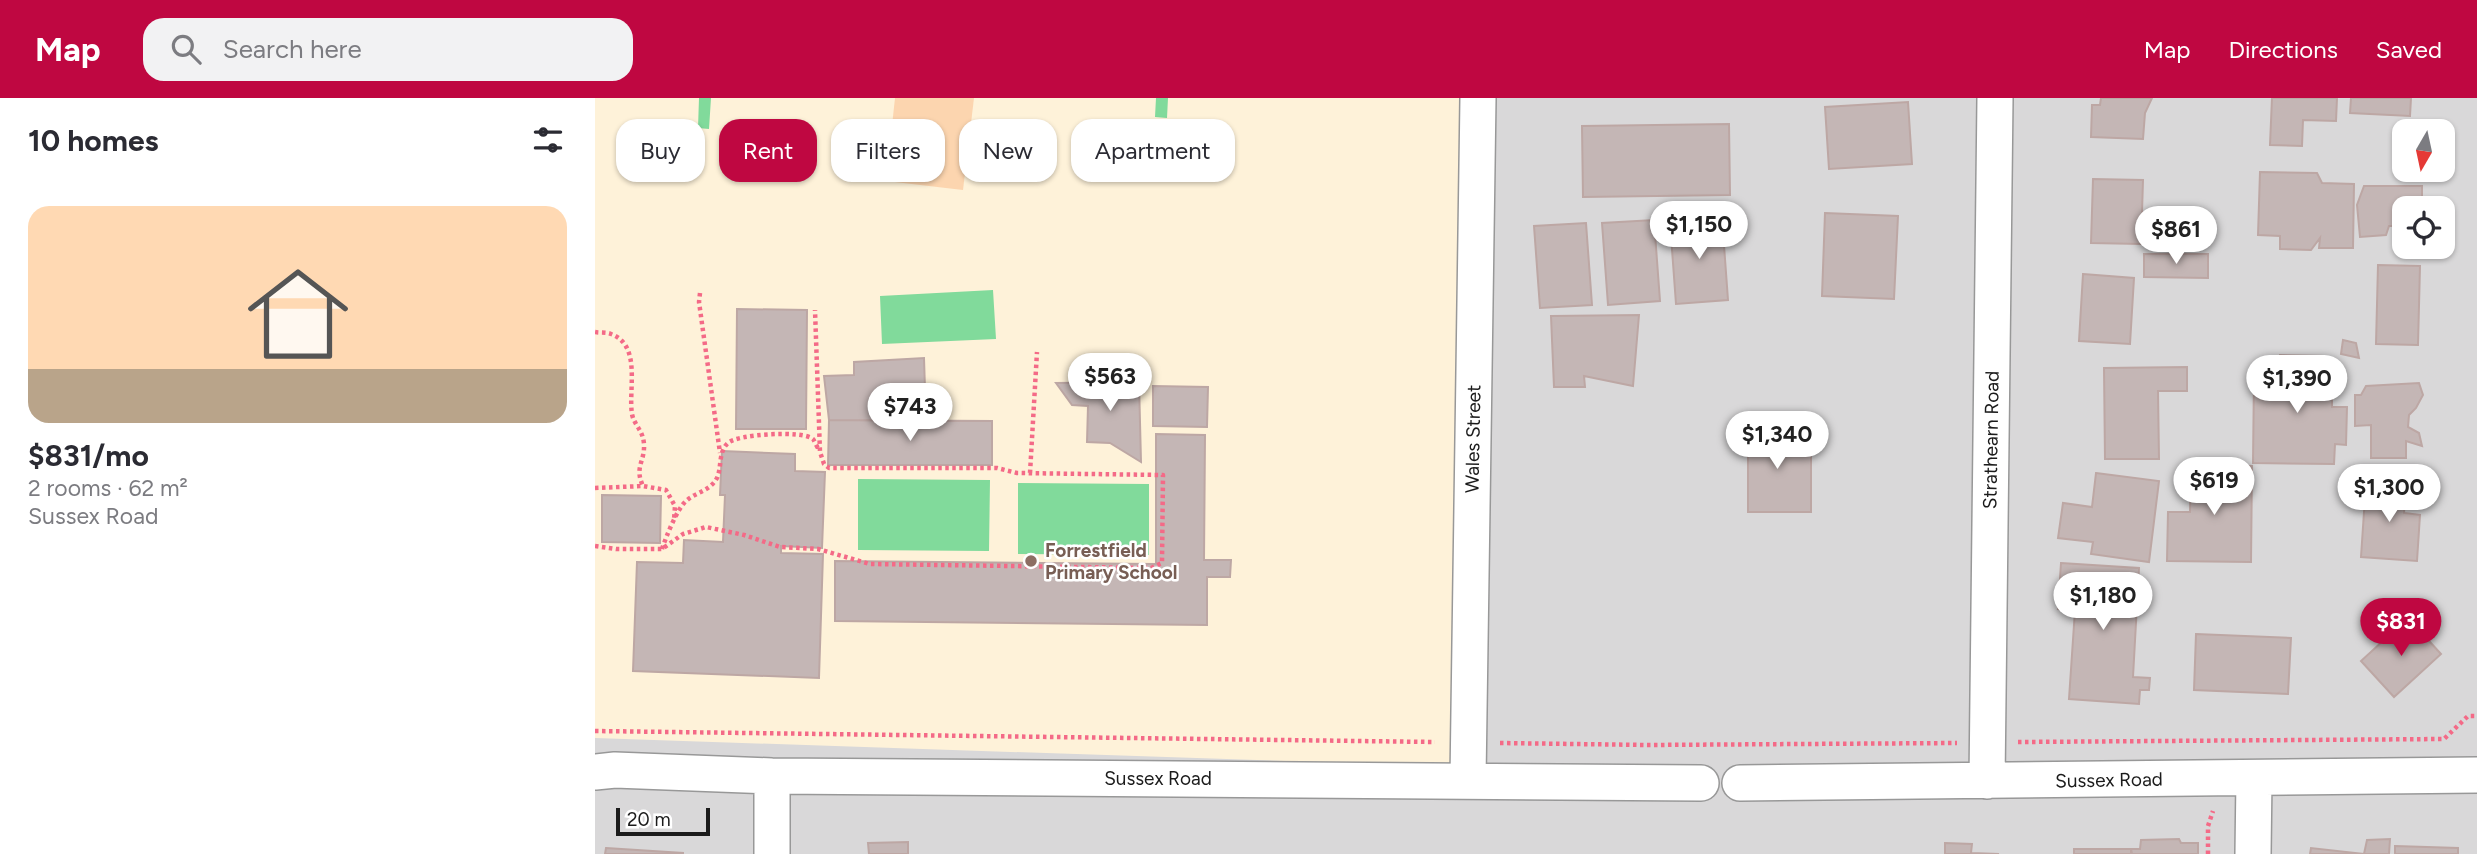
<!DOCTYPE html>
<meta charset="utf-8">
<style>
:root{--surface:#fff;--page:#f2f2f3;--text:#2b2b33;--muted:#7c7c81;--line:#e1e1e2;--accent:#bf0741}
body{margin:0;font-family:Figtree,sans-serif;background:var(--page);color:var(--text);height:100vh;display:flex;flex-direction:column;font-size:26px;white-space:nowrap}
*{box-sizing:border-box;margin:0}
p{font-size:23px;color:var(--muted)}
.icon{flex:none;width:38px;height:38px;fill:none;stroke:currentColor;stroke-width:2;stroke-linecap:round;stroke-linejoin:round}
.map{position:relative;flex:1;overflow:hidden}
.drawer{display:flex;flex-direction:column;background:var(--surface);width:595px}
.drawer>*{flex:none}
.guide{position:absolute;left:21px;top:21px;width:665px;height:63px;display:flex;gap:14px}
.needle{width:46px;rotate:189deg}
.tools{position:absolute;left:1797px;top:21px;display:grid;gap:14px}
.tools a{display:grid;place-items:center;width:63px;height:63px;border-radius:14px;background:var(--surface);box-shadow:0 2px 5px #0004;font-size:35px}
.scale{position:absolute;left:21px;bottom:18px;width:94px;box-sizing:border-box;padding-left:7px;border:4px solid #1b1b1b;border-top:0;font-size:19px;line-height:24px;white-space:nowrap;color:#1b1b1b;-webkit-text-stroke:5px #fff;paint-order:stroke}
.price{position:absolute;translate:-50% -60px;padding:0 16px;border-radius:24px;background:#fff;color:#222;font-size:23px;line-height:46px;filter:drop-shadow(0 2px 4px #0008)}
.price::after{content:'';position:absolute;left:50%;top:42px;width:21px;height:16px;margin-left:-10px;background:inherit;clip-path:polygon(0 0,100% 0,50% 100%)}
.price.on{background:var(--accent);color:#fff}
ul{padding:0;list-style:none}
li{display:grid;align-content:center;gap:14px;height:371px;padding:0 28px}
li+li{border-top:2px solid var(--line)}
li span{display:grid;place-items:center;height:217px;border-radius:21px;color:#555}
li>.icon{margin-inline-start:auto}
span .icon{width:126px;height:126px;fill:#fffc;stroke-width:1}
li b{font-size:30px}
h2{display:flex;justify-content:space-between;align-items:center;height:84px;padding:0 28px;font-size:30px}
.chip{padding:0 24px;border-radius:21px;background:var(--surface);box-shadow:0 2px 5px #0004;font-size:24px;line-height:63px}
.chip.on{background:var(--accent);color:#fff}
header{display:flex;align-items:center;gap:42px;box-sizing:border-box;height:98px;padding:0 35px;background:var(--accent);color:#fff}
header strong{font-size:33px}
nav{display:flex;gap:38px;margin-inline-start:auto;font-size:24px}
.search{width:490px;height:63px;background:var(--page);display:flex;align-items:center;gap:18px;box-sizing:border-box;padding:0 24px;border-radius:21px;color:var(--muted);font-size:26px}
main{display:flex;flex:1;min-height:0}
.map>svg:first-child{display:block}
.residential{fill:#d9d8d9;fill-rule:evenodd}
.education{fill:#fef2d9}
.sand{fill:#fcd5af}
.pitch{fill:#81da9b}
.building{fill:#c4b6b5;stroke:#bda7a4;stroke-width:2}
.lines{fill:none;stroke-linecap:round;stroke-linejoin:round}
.minor-casing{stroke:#989898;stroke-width:38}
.path{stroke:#f46a87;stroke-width:4.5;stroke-dasharray:3.5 3.5;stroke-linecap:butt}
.minor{stroke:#fff;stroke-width:35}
.education-dot{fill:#8d6e63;stroke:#fff;stroke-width:2.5}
.labels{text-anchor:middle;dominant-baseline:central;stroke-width:5;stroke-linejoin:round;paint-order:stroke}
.street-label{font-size:19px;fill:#1b1b1b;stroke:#fff}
.education-label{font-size:19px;font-weight:bold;fill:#785e54;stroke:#fff;text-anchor:start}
</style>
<header>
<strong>Map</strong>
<div class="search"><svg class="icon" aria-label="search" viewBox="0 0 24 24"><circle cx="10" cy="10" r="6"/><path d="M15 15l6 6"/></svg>Search here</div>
<nav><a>Map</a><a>Directions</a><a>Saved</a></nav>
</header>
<main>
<section class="drawer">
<h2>10 homes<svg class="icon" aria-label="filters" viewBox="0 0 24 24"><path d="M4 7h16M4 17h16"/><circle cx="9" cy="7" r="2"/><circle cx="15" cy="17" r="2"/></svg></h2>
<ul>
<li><span style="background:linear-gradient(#ffd9b3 75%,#b9a48a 0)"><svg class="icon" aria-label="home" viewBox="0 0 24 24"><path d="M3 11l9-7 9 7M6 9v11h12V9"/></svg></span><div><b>$831/mo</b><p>2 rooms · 62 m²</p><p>Sussex Road</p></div></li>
</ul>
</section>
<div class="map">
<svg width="1882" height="756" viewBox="0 0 1882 756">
<rect width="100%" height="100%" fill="#ede5e1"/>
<path class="residential" d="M0,0H1882V756H0ZM1810,33H1848V72H1810ZM1810,110H1848V149H1810Z"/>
<path class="education" d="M0,0H881L868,669L0,640Z"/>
<path class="sand" d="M300,0H379L368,92L291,83Z"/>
<path class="pitch" d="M104,0H116L114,31L103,30Z
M561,0H573L572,20L560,19Z
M398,192L401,241L287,246L285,198Z
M263,381L395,382L394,453L263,452Z
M423,385L554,386V457L423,456Z"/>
<path class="building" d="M1506,0H1557L1550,15L1548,41L1496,39L1497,7H1505Z
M1677,0H1742L1741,23L1708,22L1707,48L1675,47Z
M1756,0H1816L1815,18L1755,15Z
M1313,4L1317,66L1234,71L1230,9Z
M1134,26L1135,97L988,99L987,28Z
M1665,74L1722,75L1727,85L1759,86L1758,150H1724L1725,140L1716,152L1685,151V138L1663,137Z
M1498,81L1548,82L1546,146L1496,145Z
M1769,88H1827V110H1810V128H1794L1791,137L1765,139L1762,107Z
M1230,115L1303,118L1299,201L1227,198Z
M1127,120L1133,202L1081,206L1075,124Z
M1059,122L1065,203L1013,207L1007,125Z
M991,125L997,207L945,210L939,128Z
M1549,156H1613V180L1549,179Z
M1783,167L1825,168L1823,247L1781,246Z
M1488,176L1539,180L1535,246L1484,243Z
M142,211L212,212L211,331H141Z
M1044,217L1038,288L989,278L990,289H959L956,218Z
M1748,242L1761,245L1764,260L1746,256Z
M1685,257L1728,258L1727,281L1737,293V309H1752L1751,347L1740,346L1739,366L1658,365L1659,279H1685Z
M329,260L331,323L234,322L229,278L259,277V264Z
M1592,269V293H1563L1564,361H1510L1509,270Z
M544,284L546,364L515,345L492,344L493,308L477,307L461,285Z
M1824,285L1828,297L1821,310L1814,317L1813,329L1824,335L1827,348L1811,343V360H1776V327L1760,328V297H1766L1771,288Z
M558,288L613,289L612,329L558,328Z
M234,322L397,323V367H233Z
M1153,322H1181V344H1216V414H1153Z
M561,336L610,337L609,462H636L635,479H612V527L240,523V463L561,466Z
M127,353L200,356V373L230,374L227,450L186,448V455L228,456L224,580L38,573L42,464L88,465L89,442L128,444L130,397H125Z
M1596,367L1657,368L1656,464L1572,463L1573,414H1595Z
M1501,375L1564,383L1554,464L1496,456L1498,444L1463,440L1468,405L1497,409Z
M1771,384L1811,387L1809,415L1825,417L1822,463L1766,459Z
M7,397L66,398L65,445L7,444Z
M1466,465L1544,470L1538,579L1555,580L1554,592H1545L1544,606L1474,601L1480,512L1463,511Z
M1813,520L1846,556L1799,599L1766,563Z
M1601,536L1696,540L1693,596L1599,592Z
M1584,741L1586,745H1603V756H1536V751H1545L1546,742Z
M1795,741L1794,756H1715L1716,750L1769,756L1772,742Z
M313,744V756H274L273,745Z
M1350,745L1377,746L1376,755L1404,756H1350Z
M1800,748L1863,750V756H1800Z
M11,750L88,755V756H10Z
M1479,751H1536L1537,756H1479Z"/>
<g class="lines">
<g class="minor-casing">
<path id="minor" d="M0,674L20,672L177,678L1106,685
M873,681L883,0
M1392,683L1400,0
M1145,685L1882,677
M177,756V678
M1658,756L1659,680"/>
</g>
<path class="path" d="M105,195L104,204L125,355
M0,234C5,235 12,234 16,236C47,247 33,292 37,316C39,327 48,332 49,346C50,364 39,369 48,388
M435,375L442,254
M0,390L48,388L71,392L80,408L79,422
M0,448L21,451H67L88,436L111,429L149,437L185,449L223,451L275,466L556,470L567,465L568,377L422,375L402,370H234L229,366L225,354L220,212
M67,451C71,439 82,411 91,403C101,394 115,393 122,380C127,369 123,354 133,345C142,336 208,332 218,341C219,342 222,349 223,350
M0,633L840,644
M1423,644L1849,641L1873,618H1882
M905,645L1053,647L1362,645
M1613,756V728L1618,713"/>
<use href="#minor" class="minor"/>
</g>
<circle class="education-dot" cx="436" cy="463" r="7"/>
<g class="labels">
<g class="street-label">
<text transform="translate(878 341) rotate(-89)">Wales Street</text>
<text transform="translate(1396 342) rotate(-89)">Strathearn Road</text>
<text x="563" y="680">Sussex Road</text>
<text transform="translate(1514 682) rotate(-1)">Sussex Road</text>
</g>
<g class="education-label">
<text x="450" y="452">Forrestfield<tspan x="450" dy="22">Primary School</tspan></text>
</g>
</g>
</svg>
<div class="tools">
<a><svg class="needle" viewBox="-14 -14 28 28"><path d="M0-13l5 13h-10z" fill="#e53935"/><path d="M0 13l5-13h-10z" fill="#7c7c81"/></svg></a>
<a><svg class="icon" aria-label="locate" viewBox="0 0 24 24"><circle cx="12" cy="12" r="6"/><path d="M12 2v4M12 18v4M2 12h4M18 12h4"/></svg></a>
</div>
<div class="scale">20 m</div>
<b class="price" style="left:1104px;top:163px">$1,150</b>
<b class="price" style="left:1581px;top:168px">$861</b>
<b class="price" style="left:515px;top:315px">$563</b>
<b class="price" style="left:1702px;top:317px">$1,390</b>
<b class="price" style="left:315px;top:345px">$743</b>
<b class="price" style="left:1182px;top:373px">$1,340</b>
<b class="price" style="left:1619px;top:419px">$619</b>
<b class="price" style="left:1794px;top:426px">$1,300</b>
<b class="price" style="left:1508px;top:534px">$1,180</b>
<b class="price on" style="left:1806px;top:560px">$831</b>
<div class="guide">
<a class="chip">Buy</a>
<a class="chip on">Rent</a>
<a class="chip">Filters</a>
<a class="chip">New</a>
<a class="chip">Apartment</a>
</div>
</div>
</main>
